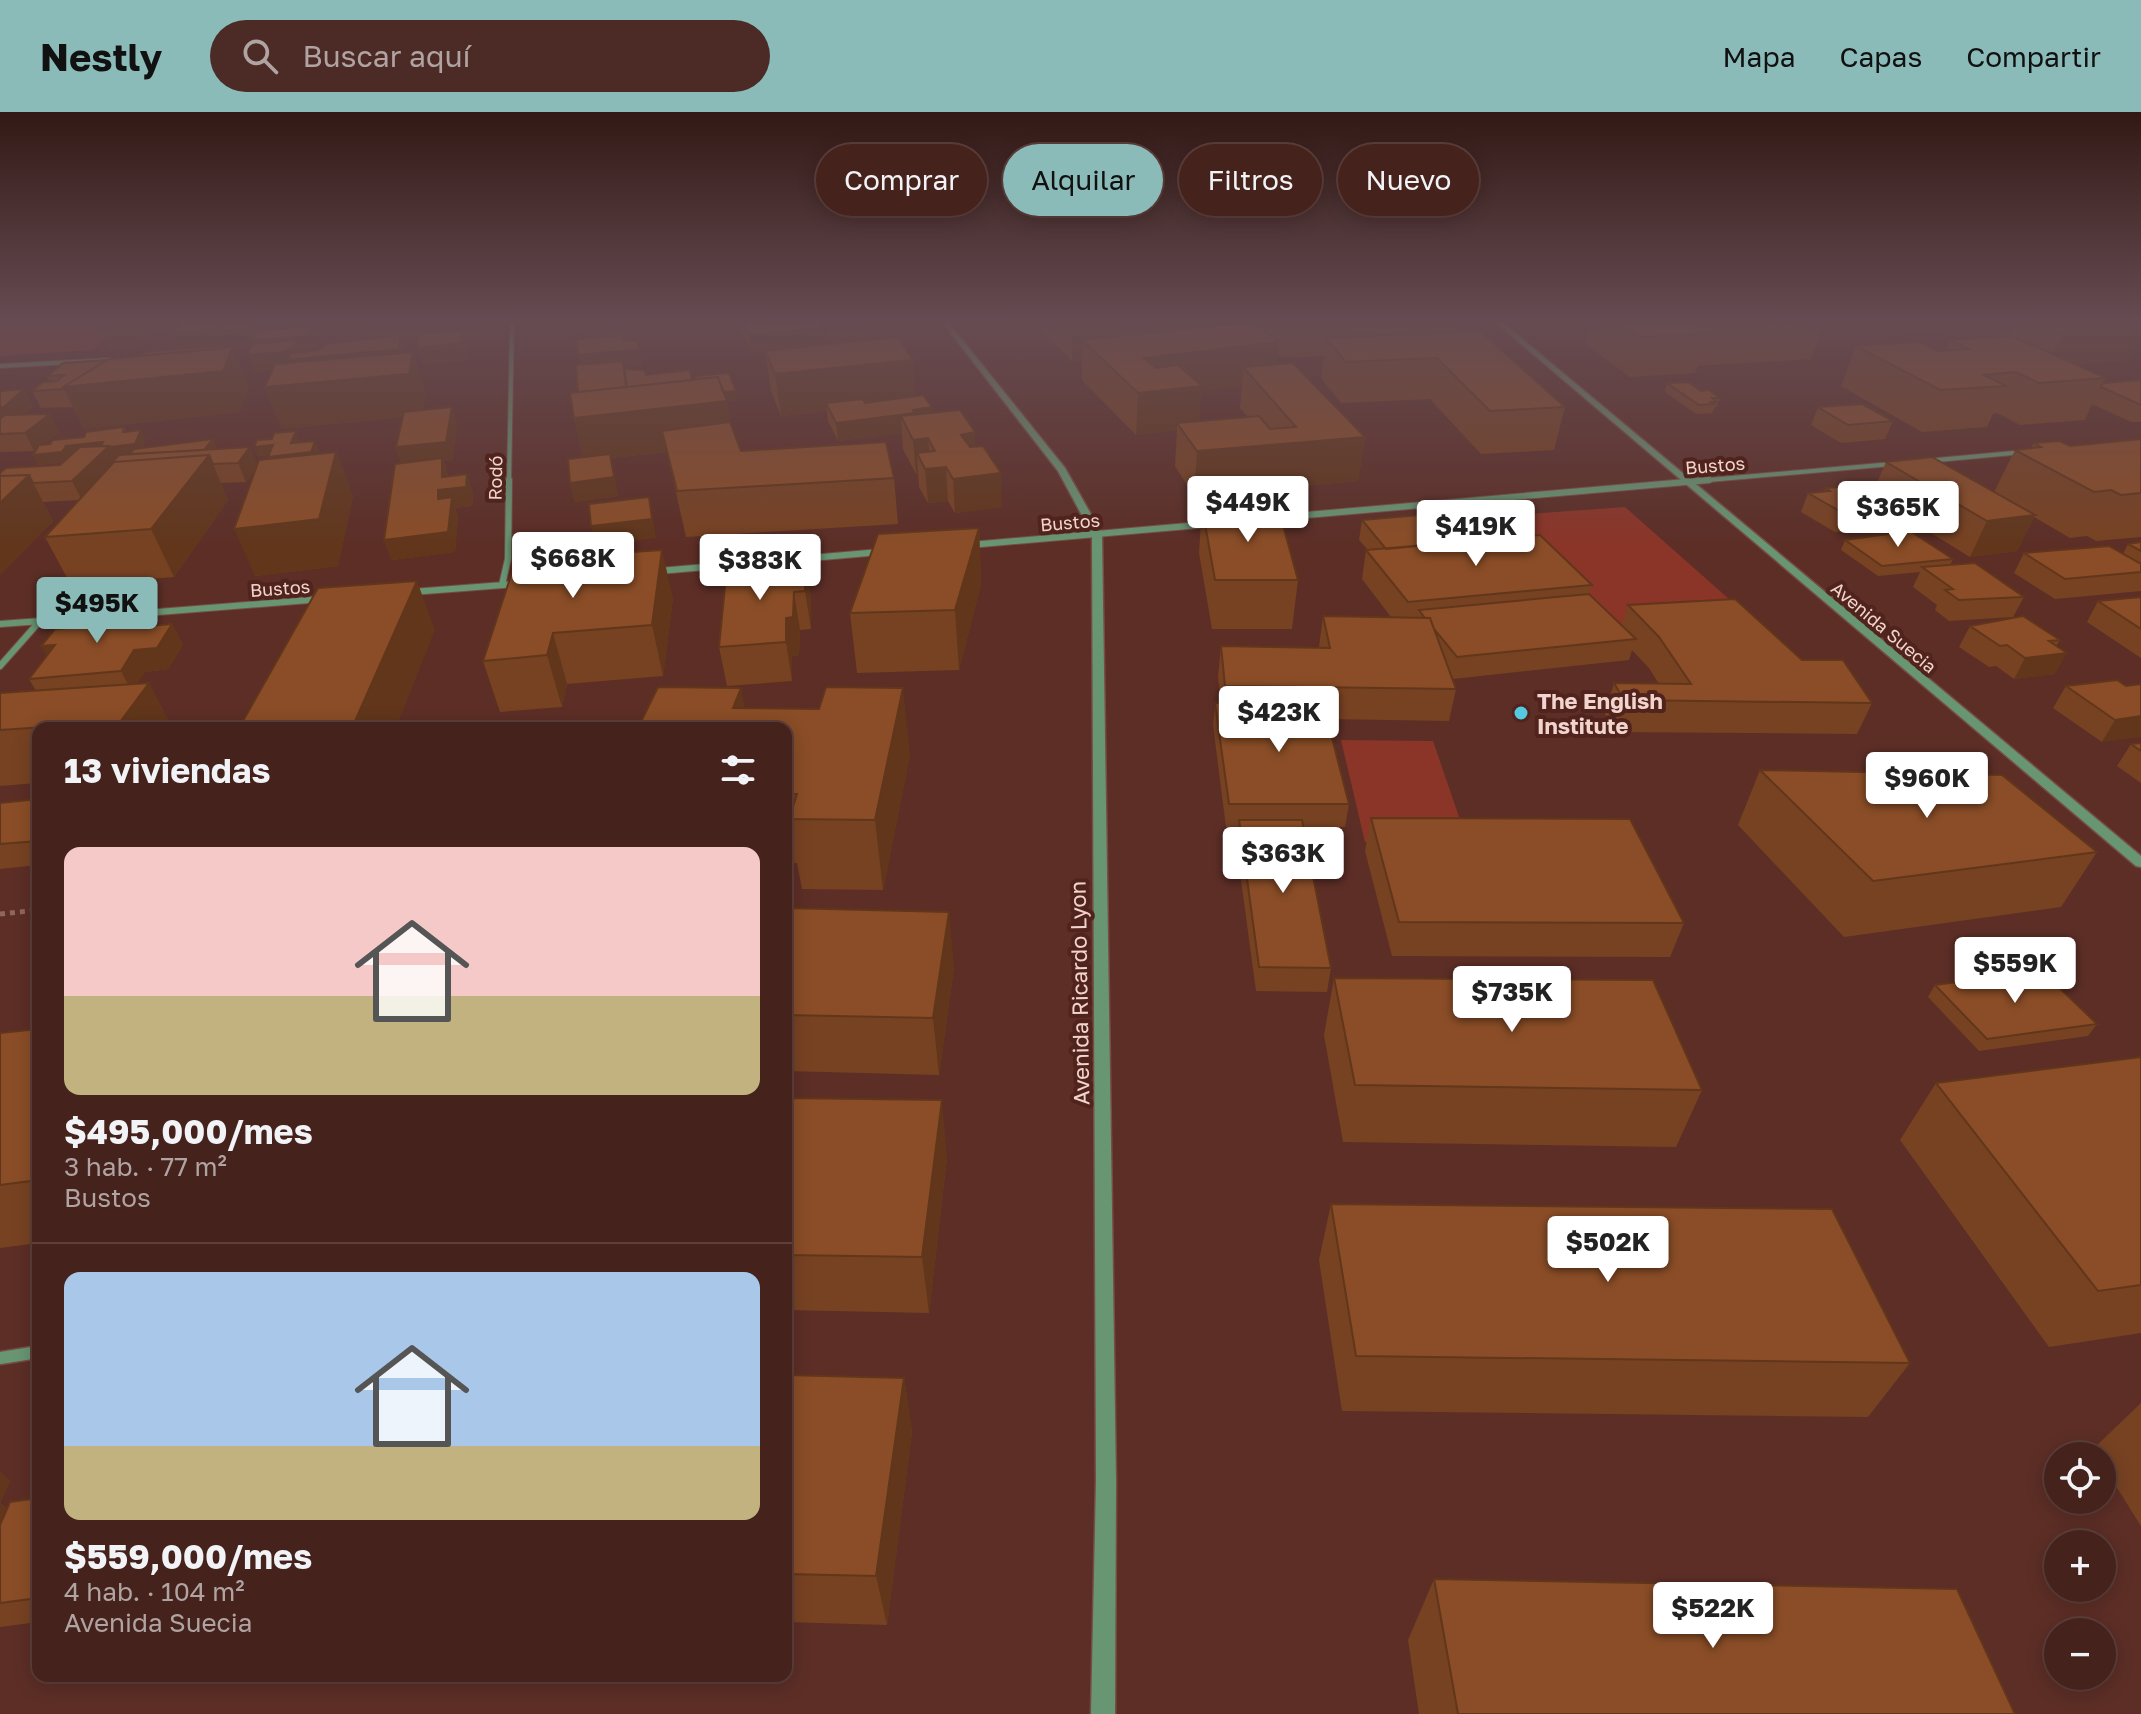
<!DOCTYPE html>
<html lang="es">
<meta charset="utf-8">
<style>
:root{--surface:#45221c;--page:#4c2a25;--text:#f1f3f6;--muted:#b0a4a3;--line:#5d3f3b;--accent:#8bbbb9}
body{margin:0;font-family:"Golos Text",sans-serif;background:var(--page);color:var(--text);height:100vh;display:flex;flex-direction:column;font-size:30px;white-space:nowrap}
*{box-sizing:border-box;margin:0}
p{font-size:26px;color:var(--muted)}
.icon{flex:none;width:44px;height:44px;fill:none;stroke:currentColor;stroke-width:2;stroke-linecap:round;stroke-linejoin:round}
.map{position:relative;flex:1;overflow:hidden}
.side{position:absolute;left:32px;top:610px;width:760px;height:960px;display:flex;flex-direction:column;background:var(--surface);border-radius:16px;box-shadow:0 4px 20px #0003,0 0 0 2px var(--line)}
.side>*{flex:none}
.top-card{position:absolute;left:816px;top:32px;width:760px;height:72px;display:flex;gap:16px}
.controls{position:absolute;left:2044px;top:1330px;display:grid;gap:16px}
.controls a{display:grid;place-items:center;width:72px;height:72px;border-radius:50%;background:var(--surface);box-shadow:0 4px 20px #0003,0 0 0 2px var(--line);font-size:40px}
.price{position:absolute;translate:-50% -68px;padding:0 18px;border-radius:8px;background:#fff;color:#222;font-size:26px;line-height:52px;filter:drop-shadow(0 2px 4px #0008)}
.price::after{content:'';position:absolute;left:50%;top:48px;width:24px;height:18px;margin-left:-12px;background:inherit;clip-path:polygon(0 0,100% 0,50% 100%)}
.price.selected{background:var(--accent);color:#111}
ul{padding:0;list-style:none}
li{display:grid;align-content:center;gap:16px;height:424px;padding:0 32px}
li+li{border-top:2px solid var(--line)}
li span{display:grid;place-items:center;height:248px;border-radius:16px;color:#555}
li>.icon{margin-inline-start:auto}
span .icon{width:144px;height:144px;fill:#fffc;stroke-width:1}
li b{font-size:34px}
h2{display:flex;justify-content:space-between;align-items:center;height:96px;padding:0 32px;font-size:34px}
.tag{padding:0 28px;border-radius:36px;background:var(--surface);box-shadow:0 4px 20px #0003,0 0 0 2px var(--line);font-size:28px;line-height:72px}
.tag.selected{background:var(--accent);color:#111}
header{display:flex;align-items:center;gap:48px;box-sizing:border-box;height:112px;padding:0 40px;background:var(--accent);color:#111}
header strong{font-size:38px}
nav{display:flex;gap:44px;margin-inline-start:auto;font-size:28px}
.search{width:560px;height:72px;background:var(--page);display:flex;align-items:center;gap:20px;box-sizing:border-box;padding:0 28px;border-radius:44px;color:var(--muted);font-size:30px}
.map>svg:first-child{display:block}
.green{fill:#8b3528}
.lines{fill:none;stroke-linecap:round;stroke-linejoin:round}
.minor-far2-casing{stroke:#774c44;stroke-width:6}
.minor-far1-casing{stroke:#774c44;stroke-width:8}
.minor-casing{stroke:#774c44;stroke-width:15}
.tertiary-casing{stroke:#774c44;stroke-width:3}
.path{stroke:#8f675f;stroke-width:5;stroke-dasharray:5 5;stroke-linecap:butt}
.minor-far2{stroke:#689673;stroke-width:4}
.minor-far1{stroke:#689673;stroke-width:6}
.minor{stroke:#689673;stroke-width:12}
.tertiary{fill:#689673;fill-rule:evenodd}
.wall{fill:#774222;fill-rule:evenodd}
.shaded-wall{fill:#61361b}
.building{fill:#8a4d27;stroke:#61361b;stroke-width:2}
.poi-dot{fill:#55cade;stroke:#50231c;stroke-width:3}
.labels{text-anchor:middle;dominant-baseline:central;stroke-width:8;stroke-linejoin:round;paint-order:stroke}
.far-street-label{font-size:18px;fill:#f2d4ce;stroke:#50231c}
.poi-label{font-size:22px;font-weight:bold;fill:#f2d4ce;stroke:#50231c;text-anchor:start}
.street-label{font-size:22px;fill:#f2d4ce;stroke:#50231c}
</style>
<header>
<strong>Nestly</strong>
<div class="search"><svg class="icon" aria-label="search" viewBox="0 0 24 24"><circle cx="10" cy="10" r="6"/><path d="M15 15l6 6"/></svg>Buscar aquí</div>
<nav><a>Mapa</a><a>Capas</a><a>Compartir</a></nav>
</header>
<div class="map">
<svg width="2141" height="1602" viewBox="0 0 2141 1602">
<rect width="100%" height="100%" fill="#5c2e26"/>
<path class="green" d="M3,210H122L93,238L0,244V212Z
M1625,395L1746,502L1606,514L1501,404Z
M1341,628L1433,629L1468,731L1365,730Z"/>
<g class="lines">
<g class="minor-far2-casing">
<path id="minor-far2" d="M0,254L110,248
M1926,349L2024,340
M509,370L512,210
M1686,370L1892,352"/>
</g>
<g class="minor-far1-casing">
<path id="minor-far1" d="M1272,406L1709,368
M970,433L1211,412
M659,459L880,440
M502,473L508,447L509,368
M412,480L518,472
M120,503L322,487
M0,512L83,506
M0,554L39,510"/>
</g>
<g class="minor-casing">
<path id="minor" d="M0,1246L38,1240"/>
</g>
<g class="tertiary-casing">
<path id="tertiary" d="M942,210H948L1065,356L1102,422L1116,1369L1115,1602H1091L1096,1369L1092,422L1058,359Z
M1495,210H1502L2141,744V755L2136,754Z"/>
</g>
<path class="path" d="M0,802L38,798"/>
<use href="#minor-far2" class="minor-far2"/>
<use href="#minor-far1" class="minor-far1"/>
<use href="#minor" class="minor"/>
<use href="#tertiary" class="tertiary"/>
</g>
<path class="wall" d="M98,210H272L263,211L266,218L317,230L314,238L378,226L375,216L376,210H468L467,224L463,225L466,234V248L423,252L418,236L419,226L402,229L405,240L426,280L423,298L452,295L457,313L452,349H443L448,364L473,380L472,394L455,396L458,405L455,440L392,448L384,428L401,351L396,335L403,305L282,317L265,275L273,258L255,260L252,233L227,235L226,232L211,234L226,233L228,236L233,235L249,275L240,300L84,317L73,295L41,296L32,279L50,270L47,264L107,248L142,244L181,237L174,222L178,217L166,218L140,224L130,236L110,237Z
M740,210H862L865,227L833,230L831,227H823V232L751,240L741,217Z
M1039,210H1218L1217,213H1256L1254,210H1456L1454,221L1565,295L1554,338L1481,342L1430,287L1341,291L1321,266L1324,244L1281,246L1278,242L1277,252L1365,325L1358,369L1194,384L1175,354L1177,318L1136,323L1082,268V248L1072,249L1039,216ZM1242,274L1240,296L1248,305L1199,309L1201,279Z
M1557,210H1824L1811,247L1698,254L1695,261L1630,265L1586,233L1591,212L1563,214Z
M1889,210H2141L2129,248L2075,252L2106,266L2103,271L2141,269V310H2131L2092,292L2085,308L2020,313L1997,301L1993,302L1987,315L1922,320L1841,274L1856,234L1946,238L1950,228L2008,224L2014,211L1910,219Z
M624,229L642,253L624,255V257L646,263L692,268L737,288L726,289L730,311L741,339L894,366L898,412L686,425L667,340L611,346L618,384L575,390L570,371L583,345L574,306L578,280Z
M765,239L916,284L932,295L933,301L975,334L1002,395L955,401L948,389L928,391L919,375L918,362H916L903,337L902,321L838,329L828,309L827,299L781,304L771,279Z
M1667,271L1701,279L1720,286L1717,294L1715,295L1712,301L1696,302L1665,280Z
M0,279L33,294L24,303L59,320L42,333L124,315L126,320L141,318L145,327L142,336H217L258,352L269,347V343L257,344L299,328L298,331L319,338L318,342L336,340L353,384L338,454L255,464L257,354L246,370L221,371L228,388L174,465L71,473L45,425L79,388L43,390L53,409L0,463V361L60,353L64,350L38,353L37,337L34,339L0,340Z
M1818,295L1893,309L1885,327L1841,331L1811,313Z
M2141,327V425L2096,429L2087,424L2070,426L2034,405L2017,439L1970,445L1871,384L1886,350L1994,380L2015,338L2031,336L2034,331L2070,334Z
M1826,376L1867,383L1865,390L1876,400L1867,419L1835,420L1801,400L1808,381L1824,380Z
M1202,395L1298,468L1292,517H1212L1199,441Z
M1362,408L1506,426L1592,473L1589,482L1622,513L1628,493L1802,548L1872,591L1857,622L1614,620L1605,603L1614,571L1659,572L1649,556L1632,538L1629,548L1453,567L1456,577L1449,609L1327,607L1349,692L1345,715H1304L1331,856L1327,880L1256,879L1236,731L1238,715H1226L1213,613L1215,591H1221L1218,565L1221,534L1319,535L1323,504L1391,505L1362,467L1366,438H1368L1359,428Z
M979,416L981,472L959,558L857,561L850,501Z
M1845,428L1953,447L1950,453L2024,485L2013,505L1949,509L1935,498L1937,493L1913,475L1920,460L1878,464L1841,438Z
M2141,430V479L2055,487L2014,461L2024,441L2123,442L2128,432Z
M516,448L673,486L663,564L567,572L562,595L500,600L483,549Z
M805,449L811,486V517L800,518L799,544H792V569L727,574L719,535Z
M2141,485V546L2087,510L2098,489Z
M129,501L132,507L141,506L145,514L172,512L183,533L168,557L145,560L137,572L149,571L172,616H38V671L0,674V581L36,579L29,567L67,516Z
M1970,514L2060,528L2056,534L2055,562L2014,567L1996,554L1989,555L1959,535Z
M2141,572L2102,630L2053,596L2066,574H2126Z
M741,576L744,596L910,643L883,778L802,777L797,751H786V616H638Z
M2141,631V671L2117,654L2131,632Z
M1760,658L2097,740L2061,795L1844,825L1738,713Z
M38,687V753L0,757V691Z
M1371,706L1684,811L1670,845L1392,844L1365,739Z
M786,796L954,856L939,963L786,959Z
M1334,866L1702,978L1676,1035L1343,1030L1324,923Z
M1935,873L2097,912L2088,924L1979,939L1928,885Z
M38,917V1131L0,1136V921Z
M2141,945V1221L2049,1235L1900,1028L1936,971Z
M786,986L947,1045L929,1201L786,1198Z
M1331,1092L1910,1251L1868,1305L1342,1299L1319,1148Z
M786,1263L904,1266L912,1320L887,1513L786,1510Z
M2141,1291V1414L2102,1352V1344H2097L2093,1337Z
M0,1360L10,1369L0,1391L7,1397L38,1386V1510L0,1515Z
M1434,1467L2015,1602H1419L1408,1528Z"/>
<path class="shaded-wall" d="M98,210H272L263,211L266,219L311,214L317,230L314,240L380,232L375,216L414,210H468L467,224L463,225L466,234V248L423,252L418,236L424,225L402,229L406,240L255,260L248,243L254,232L227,235L226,232L181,239L174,222L256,211L166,218L140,224L130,236L110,237Z
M574,210H614L616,215L576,219Z
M648,210H717L649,217Z
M1079,210H1218L1216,226L1082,228V248L1072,249V211Z
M1914,210H2015L1910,219Z
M2068,210H2141V223L2129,248L2047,255Z
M829,211L831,227H823V232L751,240L749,223Z
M863,211L865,227L833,230L831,214Z
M1279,230L1275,270L1243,255L1242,274L1201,279L1199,315L1177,311V318L1136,323L1138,281L1144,246Z
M226,233L230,243L233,235L249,275L240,300L84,317L63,275Z
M639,237L642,253L624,255L626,265L582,259L578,243Z
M413,240L426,280L422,303L282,317L265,275Z
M913,248L916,289L826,291L827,299L781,304L775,262Z
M24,277L33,294L14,313L0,314V295Z
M736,279L737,288L702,291L700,282Z
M727,289L734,332L662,319L667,340L611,346L618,384L575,390L570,371L584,349L574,306Z
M452,295L457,313L452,349H443L448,365L467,362L473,380L472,394L455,396L458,405L455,440L392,448L384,428L438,387V378L402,354L396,335Z
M932,295L934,313L901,304L902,321L838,329L836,311Z
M50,302L59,320L34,339L25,321Z
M141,318L145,327L139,342L115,345L118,352L82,388L72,369L67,349L38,353L33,343L66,334Z
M296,319L299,328L295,341L291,331Z
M975,320L976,354L961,323Z
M1365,325L1358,369L1194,384L1197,339Z
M928,326L931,356L946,355L948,389L928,391L925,357L917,341L918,362H916L913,328Z
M213,327L217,336L210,345L228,388L174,465L151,417L200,342Z
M315,329L319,338L315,350L272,354L268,345Z
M273,333L277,342L257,344L254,335Z
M250,335L258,353L246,370L238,351Z
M336,340L353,384L338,454L255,464L234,417Z
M1001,361L1002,395L955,401L953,367Z
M29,363L53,409L0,463V391Z
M649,385L656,426L596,434L591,414Z
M2035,403L2017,439L1970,445L1987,409Z
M979,416L981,472L959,558L955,498Z
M662,438L673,486L663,564L652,513Z
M805,449L811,486V517L805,479Z
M417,469L435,518L396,616H352Z
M794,480L800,518L799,544H792V569L786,530V506Z
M129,501L136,514L141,506L152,527L125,507Z
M172,512L183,533L168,557L145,560L132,580L121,559L134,538Z
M553,521L567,572L562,595L547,543Z
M55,533L53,556L41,534Z
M2067,541L2055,562L2014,567L2025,546Z
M149,571L172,616H124L120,610Z
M741,576L748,616L733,596Z
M903,576L910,643L883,778L875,708Z
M2141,604V625L2102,630L2115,608Z
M949,800L954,856L939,963L933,906Z
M942,988L947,1045L929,1201L922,1145Z
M904,1266L912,1320L887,1513L876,1464Z
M0,1360L10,1369L0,1391L19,1407L0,1450Z"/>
<path class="building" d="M182,210H256L253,216L221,219L223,215L174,222Z
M376,210H414L375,216Z
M420,210H448L420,212Z
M743,210H862L863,211L831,214L829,211L819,212L822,216L749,223Z
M1252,210L1279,230L1144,246L1156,256L1178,253L1202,274L1138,281L1082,228Z
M1617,210H1795L1697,215L1707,222L1640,225Z
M311,214L308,224L252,229L257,219Z
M462,218L461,231L418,236L419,222Z
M1480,219L1565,295L1490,299L1437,246L1346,250L1326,226Z
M400,223L399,237L288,248L290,241L319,238L326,232Z
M622,223L624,229L637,228L639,237L578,243L576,227Z
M2012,224L2106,266L2039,271L2016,260L1984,263L2006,274L1940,278L1856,234L1919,230L1938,239L1969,237L1950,228Z
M891,225L892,226L851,229Z
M898,225L913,248L775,262L765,239Z
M297,228L294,235L283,240L248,243L252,232Z
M226,233L224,236L142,244L145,240Z
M233,235L223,259L63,275L109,247Z
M413,240L409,262L265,275L275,252Z
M107,248L63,275L64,277L32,279L43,270L57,269L64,263L47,264L63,251Z
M623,249L626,275L578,280L576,253Z
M1293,251L1365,325L1197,339L1177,311L1259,304L1270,317L1296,315L1243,255Z
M624,257L645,258L646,263L690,258L692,268L627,275Z
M729,261L736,279L723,280L718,265L696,267L695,264Z
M718,265L727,289L574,306L570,281Z
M2140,268L2141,269V293L2101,275L2103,271Z
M1688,270L1701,279L1709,278L1720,286H1712L1717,290H1711L1714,292L1699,293L1667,271Z
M24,277L4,295H0V279Z
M923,283L932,295L913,298L915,301L836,311L826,291L863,287L865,291Z
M1862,292L1893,309L1848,313L1818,295Z
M452,295L446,330L396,335L404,300Z
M960,298L975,320L961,323L970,335L983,334L1001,361L953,367L946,355L925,357L917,341L935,339L928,326L913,328L901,304Z
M50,302L25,321L0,322V307L5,303Z
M730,310L741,339L886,330L894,366L677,379L662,319Z
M124,315L123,320L141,318L135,332L110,335L109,334H101L103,330L66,334L62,340L33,343L39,333L50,332L53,328L84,325L86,320Z
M296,319L291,331L315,329L311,340L268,345L273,333L254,335L257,328L272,327L274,321Z
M213,327L204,338L129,342L134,337Z
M2141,327V381L2121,383L2111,378L2094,380L2015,338L2041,335L2034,331L2060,329L2070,334Z
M109,334L72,369L33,371L29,363L0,364V361L6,356L60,353L80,335Z
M250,335L238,351L213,352L209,343L114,350L97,366L119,343Z
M336,340L319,407L234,417L259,348Z
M610,342L614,365L570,371L568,347Z
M209,343L151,417L45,425L114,350Z
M1932,345L2035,403L1987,409L1886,350Z
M442,346V365L467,362L466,375L438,378V387L452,385L448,420L384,428L395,352Z
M29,363L0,391V364Z
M1854,374L1867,383L1858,384L1876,400L1843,401L1808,381L1830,379L1826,376Z
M649,385L652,407L591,414L589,392Z
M1202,395H1278L1298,468H1215Z
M1478,398L1506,426L1386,437L1362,408Z
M979,416L955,498L850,501L878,422Z
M1910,419L1953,447L1882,454L1845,428Z
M1540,423L1592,473L1408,490L1366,438Z
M2141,430V439L2128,432Z
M2109,434L2141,452V460L2065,467L2024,441Z
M662,438L652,513L553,521L547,543L483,549L516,448Z
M805,449V479L794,480L793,505L786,506V530L719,535L727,454Z
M1975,451L2024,485L1959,488L1945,478L1953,477L1922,455Z
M417,469L352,616H239L318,476Z
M1589,482L1636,527L1457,545L1434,517L1430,506H1425L1419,498Z
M2141,485V517L2098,489Z
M1735,487L1802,548H1843L1872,591L1624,588L1614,571L1691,572L1659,525L1628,493Z
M129,501L125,507L141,506L135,515L172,512L157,536L134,538L121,559L29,567L55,533L41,534L55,517L67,516L74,506Z
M1323,504L1430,506L1456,577L1225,574L1221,534L1330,536Z
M2023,504L2060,528L2049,529L2067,541L2025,546L2007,533L2000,534L1970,514Z
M2117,568L2126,574L2141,572V604L2115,608L2066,574Z
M149,571L120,610L0,618V581Z
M658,575L741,576L733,596L819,597L826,575L903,576L875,708L789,707L797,682H786V616H638Z
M1215,591H1323L1349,692H1229Z
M516,613L515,616H473Z
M2141,631V639L2131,632Z
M1760,658L2002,663L2097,740L1873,769Z
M38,687V729L0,732V691Z
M1371,706L1630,707L1684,811L1399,810Z
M1239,708H1302L1331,856L1259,855Z
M786,796L949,800L933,906L786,903Z
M2042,859L2097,912L1987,927L1935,873Z
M1334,866L1653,868L1702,978L1355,973Z
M38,917V1068L0,1073V921Z
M2141,945V1173L2098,1179L1936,971Z
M786,986L942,988L922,1145L786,1143Z
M1331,1092L1832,1097L1910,1251L1356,1244Z
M786,1263L904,1266L876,1464L786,1462Z
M38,1386V1486L0,1491V1413L10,1390Z
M1434,1467L1957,1477L2015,1602H1458Z"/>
<linearGradient id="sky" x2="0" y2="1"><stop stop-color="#331915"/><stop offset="0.48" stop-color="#664c52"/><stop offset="1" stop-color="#664c52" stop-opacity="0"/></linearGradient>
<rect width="2141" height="434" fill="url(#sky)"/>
<circle class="poi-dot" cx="1521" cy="601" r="8"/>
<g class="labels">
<g class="far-street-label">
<text transform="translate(1715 353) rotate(-5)">Bustos</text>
<text transform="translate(495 366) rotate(-89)">Rodó</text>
<text transform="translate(1070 410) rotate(-5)">Bustos</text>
<text transform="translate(280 476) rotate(-4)">Bustos</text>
<text transform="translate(1884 515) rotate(40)">Avenida Suecia</text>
</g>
<g class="poi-label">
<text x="1537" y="588">The English<tspan x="1537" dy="25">Institute</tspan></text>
</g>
<g class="street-label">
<text transform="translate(1079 881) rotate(-91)">Avenida Ricardo Lyon</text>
</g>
</g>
</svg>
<div class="controls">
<a><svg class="icon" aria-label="locate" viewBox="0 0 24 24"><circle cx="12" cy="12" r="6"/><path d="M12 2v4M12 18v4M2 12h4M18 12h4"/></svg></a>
<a>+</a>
<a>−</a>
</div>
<b class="price" style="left:1248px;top:432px">$449K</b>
<b class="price" style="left:1898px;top:437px">$365K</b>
<b class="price" style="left:1476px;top:456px">$419K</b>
<b class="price" style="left:573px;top:488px">$668K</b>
<b class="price" style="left:760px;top:490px">$383K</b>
<b class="price selected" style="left:97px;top:533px">$495K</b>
<b class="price" style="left:1279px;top:642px">$423K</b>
<b class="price" style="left:1927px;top:708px">$960K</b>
<b class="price" style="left:1283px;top:783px">$363K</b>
<b class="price" style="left:2015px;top:893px">$559K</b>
<b class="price" style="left:1512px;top:922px">$735K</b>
<b class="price" style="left:1608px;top:1172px">$502K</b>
<b class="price" style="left:1713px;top:1538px">$522K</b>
<div class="top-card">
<a class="tag">Comprar</a>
<a class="tag selected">Alquilar</a>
<a class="tag">Filtros</a>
<a class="tag">Nuevo</a>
</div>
<section class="side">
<h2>13 viviendas<svg class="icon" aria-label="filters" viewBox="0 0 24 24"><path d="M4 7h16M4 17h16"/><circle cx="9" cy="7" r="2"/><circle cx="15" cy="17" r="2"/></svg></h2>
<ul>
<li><span style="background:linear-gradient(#f6c9c9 60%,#c2b280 0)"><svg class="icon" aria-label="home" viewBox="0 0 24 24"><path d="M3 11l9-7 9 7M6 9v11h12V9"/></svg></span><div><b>$495,000/mes</b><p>3 hab. · 77 m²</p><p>Bustos</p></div></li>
<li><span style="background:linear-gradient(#a9c7e8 70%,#c2b280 0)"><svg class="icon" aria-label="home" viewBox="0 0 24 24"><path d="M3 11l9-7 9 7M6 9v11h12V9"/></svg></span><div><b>$559,000/mes</b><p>4 hab. · 104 m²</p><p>Avenida Suecia</p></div></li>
</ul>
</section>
</div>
